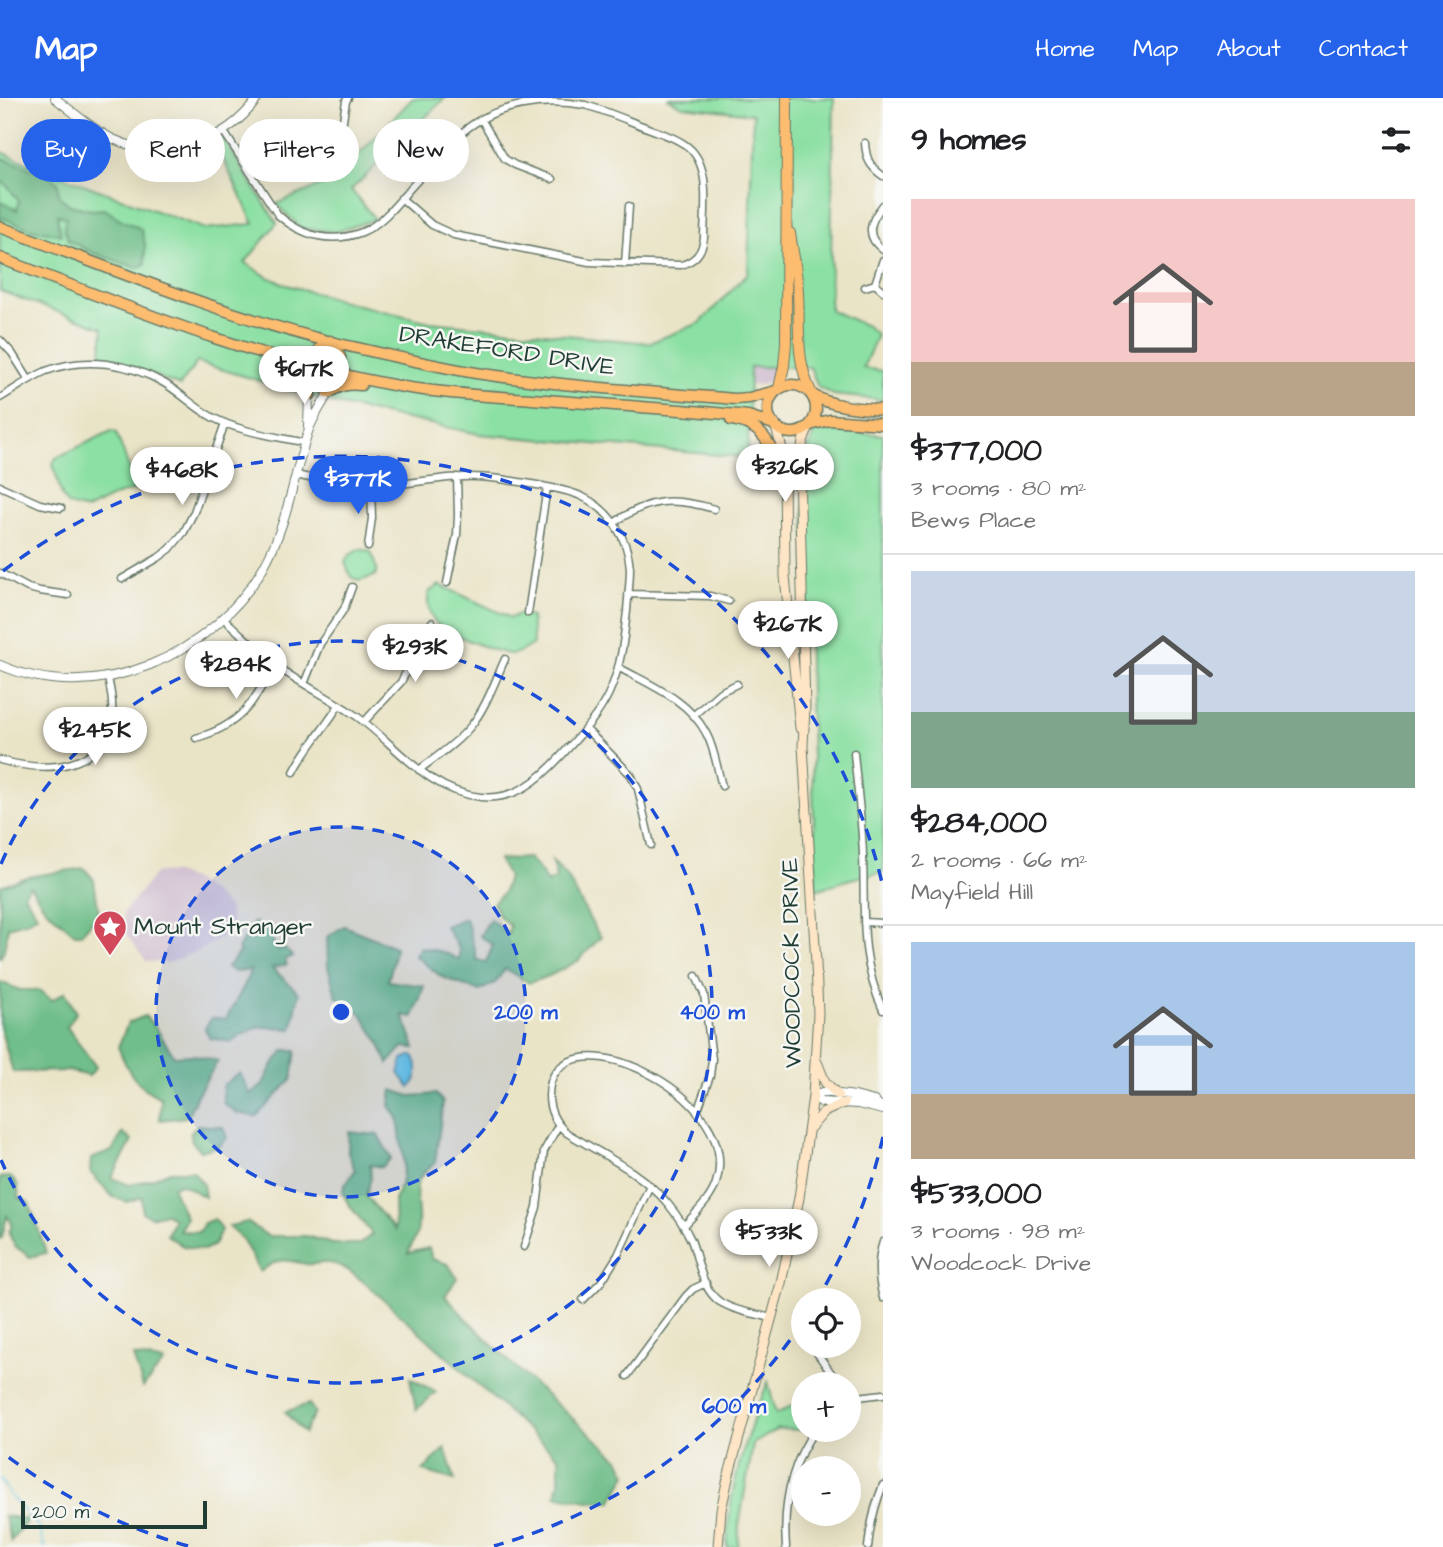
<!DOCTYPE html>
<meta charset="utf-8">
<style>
:root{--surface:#fff;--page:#f6f6f6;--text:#202124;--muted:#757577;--line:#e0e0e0;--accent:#2563eb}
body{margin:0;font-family:"Architects Daughter",sans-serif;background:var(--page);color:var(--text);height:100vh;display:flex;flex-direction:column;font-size:26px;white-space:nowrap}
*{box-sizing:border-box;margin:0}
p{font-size:23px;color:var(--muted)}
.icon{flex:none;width:38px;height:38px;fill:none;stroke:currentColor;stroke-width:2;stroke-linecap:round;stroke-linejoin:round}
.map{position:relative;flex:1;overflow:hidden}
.details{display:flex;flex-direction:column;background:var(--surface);width:560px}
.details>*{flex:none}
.guide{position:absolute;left:21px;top:21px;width:665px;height:63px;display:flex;gap:14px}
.buttons{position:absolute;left:791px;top:1190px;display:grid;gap:14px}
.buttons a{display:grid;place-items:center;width:70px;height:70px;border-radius:50%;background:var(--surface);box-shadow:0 7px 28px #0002;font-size:35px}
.scale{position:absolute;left:21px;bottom:18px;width:186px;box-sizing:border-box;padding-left:7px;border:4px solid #1f3d34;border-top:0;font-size:19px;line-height:24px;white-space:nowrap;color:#1f3d34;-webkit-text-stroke:5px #f6f6f2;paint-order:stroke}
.price{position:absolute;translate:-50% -60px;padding:0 16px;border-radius:24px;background:#fff;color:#222;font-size:23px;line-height:46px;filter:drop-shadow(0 2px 4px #0008)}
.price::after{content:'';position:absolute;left:50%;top:42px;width:21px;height:16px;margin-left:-10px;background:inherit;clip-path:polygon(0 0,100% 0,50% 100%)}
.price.active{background:var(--accent);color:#fff}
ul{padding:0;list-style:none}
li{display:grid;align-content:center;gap:14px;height:371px;padding:0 28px}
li+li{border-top:2px solid var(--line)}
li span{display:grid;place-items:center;height:217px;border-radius:0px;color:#555}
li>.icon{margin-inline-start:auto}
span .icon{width:126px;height:126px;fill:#fffc;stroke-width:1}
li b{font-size:30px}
h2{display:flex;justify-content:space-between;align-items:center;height:84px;padding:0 28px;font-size:30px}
.tag{padding:0 24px;border-radius:32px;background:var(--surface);box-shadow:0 7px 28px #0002;font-size:24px;line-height:63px}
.tag.active{background:var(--accent);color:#fff}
header{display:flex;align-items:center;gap:42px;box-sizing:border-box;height:98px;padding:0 35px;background:var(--accent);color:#fff}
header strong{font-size:33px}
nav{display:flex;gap:38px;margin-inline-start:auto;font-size:24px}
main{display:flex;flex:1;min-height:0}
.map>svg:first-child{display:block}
.industrial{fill:#cfbdcf}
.green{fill:#8be0a3;stroke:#558e6c;stroke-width:2}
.forest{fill:#70be89;stroke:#487e5e;stroke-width:2}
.water{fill:#64c6e2;stroke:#42828b;stroke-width:2}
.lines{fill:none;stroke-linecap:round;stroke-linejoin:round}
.stream{stroke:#64c6e2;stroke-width:2}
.minor-casing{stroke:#667767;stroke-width:9}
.tertiary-casing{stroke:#667767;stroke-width:10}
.secondary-casing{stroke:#667767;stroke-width:11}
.primary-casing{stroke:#667767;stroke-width:12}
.trunk-casing{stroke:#667767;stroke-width:13}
.minor{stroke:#fff;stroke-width:6}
.tertiary{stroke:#fff;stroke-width:8}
.secondary{stroke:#fee5c5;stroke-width:9}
.primary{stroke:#fcbd6f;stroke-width:10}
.trunk{stroke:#fcbd6f;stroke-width:10}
.ring{fill:none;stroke:#1d4ed8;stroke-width:3.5;stroke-dasharray:12 9}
.labels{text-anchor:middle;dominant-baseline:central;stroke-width:5;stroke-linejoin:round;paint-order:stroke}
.street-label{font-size:24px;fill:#1f3d34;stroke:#f6f6f2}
.poi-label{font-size:24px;fill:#1f3d34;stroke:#f6f6f2;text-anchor:start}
.centre{fill:#1d4ed8;stroke:#f6f6f2;stroke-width:3.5}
.ring-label{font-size:21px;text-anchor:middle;font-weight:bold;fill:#1d4ed8;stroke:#f6f6f2;stroke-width:5;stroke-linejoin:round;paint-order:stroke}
</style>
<header>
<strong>Map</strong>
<nav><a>Home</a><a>Map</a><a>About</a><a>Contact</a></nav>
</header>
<main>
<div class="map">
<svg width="883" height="1449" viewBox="0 0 883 1449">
<rect width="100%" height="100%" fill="#f6f6f2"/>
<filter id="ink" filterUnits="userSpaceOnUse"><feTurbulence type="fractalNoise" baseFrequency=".0143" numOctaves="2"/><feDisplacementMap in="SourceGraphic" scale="14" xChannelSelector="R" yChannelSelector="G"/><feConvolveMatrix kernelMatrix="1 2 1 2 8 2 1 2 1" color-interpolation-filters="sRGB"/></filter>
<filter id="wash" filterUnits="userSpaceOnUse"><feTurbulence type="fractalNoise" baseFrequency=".00686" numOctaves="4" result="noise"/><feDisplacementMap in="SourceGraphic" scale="28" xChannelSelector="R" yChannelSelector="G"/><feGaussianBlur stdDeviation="1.57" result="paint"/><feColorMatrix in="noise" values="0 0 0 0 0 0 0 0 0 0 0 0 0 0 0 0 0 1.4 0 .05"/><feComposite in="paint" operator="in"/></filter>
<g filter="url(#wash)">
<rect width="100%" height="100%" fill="#eae4c7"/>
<path class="industrial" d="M750,269H775L774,279L768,284L761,287H750Z
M156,774L175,775L192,781L212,794L228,809L233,830L216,843L198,853L168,865L146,863L127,838L123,815Z"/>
<path class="green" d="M413,0H445L351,92L375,121L336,134L301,130L276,106L334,82Z
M667,0H834L830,212L867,228L877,237L863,270L883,273V302L834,297L818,289L810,269H750L748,358L742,359L479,336L340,307L197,264L180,288L101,256L103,230L0,193V53L31,67L205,131L254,126L215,44L223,40L277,125L245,165L268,179L287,187L350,205L430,224L649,245L700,225L748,175L753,16L683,8Z
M815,331L883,337V774L850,781L816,792L804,397L805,361Z
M111,333L116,334L135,386L134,392L114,398L86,412L68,407L62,398L53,366L56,360Z
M360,451L371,454L377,472L375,478L359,483L351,479L345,465L348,458Z
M440,487L511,520L519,516L531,519L533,546C528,549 519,555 513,556C500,557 445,534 436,525C429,516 426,504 429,494Z
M768,1284L776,1316L803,1302V1330L802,1332L778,1331L753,1346L739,1427L738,1449H727C728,1391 746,1337 768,1284Z"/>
<path class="forest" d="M0,59L50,78L58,85L59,98L70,107L91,112L104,111L122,122L141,131L145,146V166L136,170L91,154L68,142L64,130L66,119L58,117V124L61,137L49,134L33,132L0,119V104L17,112L19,103L9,90L0,82Z
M529,760L541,774L547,785L556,781L552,763L567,778L595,831L601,839L578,863L549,878L529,885L505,871L495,885L479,893L442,879L415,858L420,849L446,855L459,862V851L445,828L466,820L477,862L486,864L493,847L480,838L490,821L508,836L510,828L499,818L493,805L503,795L508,779L499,762Z
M84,770L94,782L99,816L81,836H75L45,810L30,788L24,796L37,817L28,823L8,829L4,852L0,860V788L27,779Z
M254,824L271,837L276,852L285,851L293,859L285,861L287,867L272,870L299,895L292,931C262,928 256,925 231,944L210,940L205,931L211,920L226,921L243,890L251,872L234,874L227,869L240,854L238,851Z
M344,828L395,849L393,864L388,883L424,888L413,919L403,917L415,950L403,949L388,966L379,944L361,916L336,898L328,868L327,839Z
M0,884L20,892H39L52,902L65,894L76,915L67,929L96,969L89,978L69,973L13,974L0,929Z
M145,918L156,930L174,958L193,957L218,963L198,995L187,1019L160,1022L161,1000C135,988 128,974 118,949L128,925Z
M285,952L296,953L292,981L256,1019L237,1015L223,1005V987L240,975L250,996L262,988L273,966Z
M392,992L410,998L436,996L443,1004L435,1065C402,1088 424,1104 417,1135C415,1142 410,1149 408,1155L429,1150L432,1161L448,1166L457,1180L445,1198C499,1257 559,1309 619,1361L627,1376L611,1404H596L556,1398L559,1384V1360L371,1190C358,1180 345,1166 328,1165C321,1164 314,1167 306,1166C281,1162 281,1158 260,1174L243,1142L229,1128L247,1124L268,1138H306L333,1146H360L372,1136C366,1127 341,1101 343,1092C344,1086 352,1078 355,1072L348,1055L349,1034L378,1037L391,1060L382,1069L370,1067L371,1080L366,1098L395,1132L394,1102L401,1087L404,1065L398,1020L390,1008Z
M197,1027L223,1029L227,1040L219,1048L200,1053L192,1043L190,1035Z
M123,1035L132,1042C126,1056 118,1067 112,1080L129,1087L152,1081L170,1073H193L203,1086L205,1099L181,1086L172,1089L186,1120L179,1133L199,1134L204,1125L214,1121L221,1132L214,1147L204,1152L183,1148L167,1137L174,1121L165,1115L151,1119L142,1114V1099L127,1104L113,1099L90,1074L91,1061L112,1053Z
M10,1079L17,1085L19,1100L28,1104L34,1118L46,1155L30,1159L15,1148L9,1136L12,1125L7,1118L2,1140L0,1141V1080Z
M133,1258L164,1264L143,1289Z
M410,1280L436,1294L416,1312Z
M309,1306L315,1314L304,1335L285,1314Z
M445,1350L455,1382L423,1373Z
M4,1418L28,1421L11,1443Z"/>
<path class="water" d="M413,957C419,967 419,981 410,990L399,975L403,961Z"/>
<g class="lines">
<path class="stream" d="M0,1381L11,1399L39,1429L44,1449"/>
</g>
</g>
<g filter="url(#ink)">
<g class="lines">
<g class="minor-casing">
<path id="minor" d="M481,21L505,61L515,67L552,81
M224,34L278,117C302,138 331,146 362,134C384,125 400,101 416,84C432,67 446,48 464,33C496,6 544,0 585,7C603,12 622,20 640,27C654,33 671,37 684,46C713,64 704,111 704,140C702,155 695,163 681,167L589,164L454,137L432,127L401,100
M865,45C866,61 870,69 883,78
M337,60L346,3L348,0
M883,107C870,123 864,138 883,152
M625,166L629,108
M875,186L883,162
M865,189L875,186L883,193
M0,242L12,255L29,282
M0,300C15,291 30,280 46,273C85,258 129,265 164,285C181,295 195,310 212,319C239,334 275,338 305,345
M0,388L40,406L61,410
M614,425C649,400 673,399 714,411
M368,449L372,420L371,388
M0,475L28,490L40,493L68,497
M122,481L158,460L170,451L184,434L194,414L225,325
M447,485L457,437L458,417L457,379
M628,496L710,498L729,503
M528,515L547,389
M223,520C240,535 257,552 274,566C301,587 332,600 359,620C398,649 429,694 481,699C515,703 540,681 561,658C579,638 598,619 609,595C621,569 624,541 627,513C628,499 630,484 630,470C628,440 610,412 583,399C569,392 553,390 537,387C513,383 489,378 464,379C431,380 397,389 364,388C341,388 319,382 296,377
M618,569C650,587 688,601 706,635C715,651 717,671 722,688
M304,586L320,546L344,511L352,489
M694,617L720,594L737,586
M364,624L401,584L432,524
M586,631L631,677L638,691L651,747
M196,640C240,628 255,604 274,566
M854,655C857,689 862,723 863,758C865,813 859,860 883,912
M0,662C46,675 107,674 112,612C113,601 110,590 108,580
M419,672C436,659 456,646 470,629C486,610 495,583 505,561
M294,674C306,650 325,630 339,607
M864,824L883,825
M696,878L704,896L712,961L710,978L697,1014
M684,1128C695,1115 711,1102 716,1085C746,994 549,907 549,998C549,1014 555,1025 567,1035C600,1055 643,1075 668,1106C677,1117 685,1129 691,1142C699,1162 701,1191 720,1204C735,1213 755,1216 772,1220
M883,1144C877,1162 878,1181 883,1200
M524,1149L537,1109L544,1053L558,1028
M583,1202L601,1184L618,1157L650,1087
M812,1248L839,1286
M627,1278L686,1198L693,1191L706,1185
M849,1300L883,1296
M786,1449C783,1407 790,1367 815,1332
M868,1449C870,1427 875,1407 883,1387"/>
</g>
<g class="tertiary-casing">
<path id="tertiary" d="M55,0C73,14 92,31 113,41C165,65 225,46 258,0
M308,328L310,269
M0,567C96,610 215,557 264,468C287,427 293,381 307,337C313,315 330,297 339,276
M813,998L823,994L855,998L874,1003L883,1010
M813,998L821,1004L858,1006L883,1012"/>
</g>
<g class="secondary-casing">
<path id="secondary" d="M775,326L783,354L784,366L785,478L800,630
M817,964L825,984L838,997
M810,1030L824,1014L844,1005
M718,1449L721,1412L728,1380L781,1185L799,1100L813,998L818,915L816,865L803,648L805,610L799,370L803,343L809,328"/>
</g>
<g class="primary-casing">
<path id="primary" d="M790,135C793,155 797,175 798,194C800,231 795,262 812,296
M779,290L784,268L786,245L787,0"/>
</g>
<g class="trunk-casing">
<path id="trunk" d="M0,129C110,170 217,215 331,244C379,255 428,267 476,275C562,288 649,294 735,301L749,300L776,293
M0,160C132,211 264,265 404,289C446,296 488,298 531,301C603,306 675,311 748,318L774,326
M330,243L340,259L339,276
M281,266C297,271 304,283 310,297
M310,269L320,250L330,243
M768 311a24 24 0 1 1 48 0a24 24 0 1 1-48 0Z
M328,295C339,288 348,285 361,287
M812,297C834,309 858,310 883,312
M731,322C765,326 773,351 783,379
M810,327L830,322L883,326"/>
</g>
<use href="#minor" class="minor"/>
<use href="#tertiary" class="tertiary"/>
<use href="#secondary" class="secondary"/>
<use href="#primary" class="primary"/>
<use href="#trunk" class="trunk"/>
</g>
</g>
<circle cx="341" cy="914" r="185" fill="#1d4ed8" fill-opacity=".12"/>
<g class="ring">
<circle cx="341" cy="914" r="185"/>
<path d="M1 766A371 371 0 1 1 1 1062"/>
<path d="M883 1039A556 556 0 0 1 818 1200M802 1225A556 556 0 0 1 494 1448M188 1448A556 556 0 0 1 3 1355M3 473A556 556 0 0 1 883 789"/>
</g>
<defs>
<g id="sight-pin" transform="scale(1.75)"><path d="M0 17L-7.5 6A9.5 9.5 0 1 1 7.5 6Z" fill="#d1495b" stroke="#f6f6f2"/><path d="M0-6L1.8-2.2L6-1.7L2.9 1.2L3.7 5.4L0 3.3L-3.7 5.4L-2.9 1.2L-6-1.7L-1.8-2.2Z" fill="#fff"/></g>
</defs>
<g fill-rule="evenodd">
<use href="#sight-pin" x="110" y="829"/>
</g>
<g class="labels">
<g class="street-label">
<text transform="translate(507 253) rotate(9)">DRAKEFORD DRIVE</text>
<text transform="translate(792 865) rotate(-91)">WOODCOCK DRIVE</text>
</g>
<g class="poi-label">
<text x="134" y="829">Mount Stranger</text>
</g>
</g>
<circle cx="341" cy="914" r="10" class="centre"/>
<g class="ring-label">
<text x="526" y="921">200 m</text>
<text x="712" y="921">400 m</text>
<text x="734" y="1315">600 m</text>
</g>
</svg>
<div class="buttons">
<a><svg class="icon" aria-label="locate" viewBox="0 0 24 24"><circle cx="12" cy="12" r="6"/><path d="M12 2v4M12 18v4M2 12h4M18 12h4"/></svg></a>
<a>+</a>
<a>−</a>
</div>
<div class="scale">200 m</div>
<b class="price" style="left:304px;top:308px">$617K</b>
<b class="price" style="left:785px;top:406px">$326K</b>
<b class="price" style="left:182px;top:409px">$468K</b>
<b class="price active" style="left:358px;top:418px">$377K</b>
<b class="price" style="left:788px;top:563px">$267K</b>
<b class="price" style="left:415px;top:586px">$293K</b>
<b class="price" style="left:236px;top:603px">$284K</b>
<b class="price" style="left:95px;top:669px">$245K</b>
<b class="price" style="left:769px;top:1171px">$533K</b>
<div class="guide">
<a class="tag active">Buy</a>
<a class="tag">Rent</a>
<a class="tag">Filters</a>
<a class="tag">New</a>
</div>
</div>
<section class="details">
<h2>9 homes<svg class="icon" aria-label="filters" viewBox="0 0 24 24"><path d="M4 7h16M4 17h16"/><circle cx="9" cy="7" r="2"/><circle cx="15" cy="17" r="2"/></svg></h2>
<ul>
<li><span style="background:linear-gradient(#f6c9c9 75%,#b9a48a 0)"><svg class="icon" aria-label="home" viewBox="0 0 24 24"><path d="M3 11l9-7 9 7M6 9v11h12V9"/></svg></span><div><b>$377,000</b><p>3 rooms · 80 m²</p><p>Bews Place</p></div></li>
<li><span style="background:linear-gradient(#c9d6e8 65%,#7fa58c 0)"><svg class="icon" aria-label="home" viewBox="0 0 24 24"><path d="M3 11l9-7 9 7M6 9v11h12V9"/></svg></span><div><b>$284,000</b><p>2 rooms · 66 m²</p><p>Mayfield Hill</p></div></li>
<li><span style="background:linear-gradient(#a9c7e8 70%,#b9a48a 0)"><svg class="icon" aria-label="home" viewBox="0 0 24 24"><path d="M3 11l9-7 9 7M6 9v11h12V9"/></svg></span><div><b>$533,000</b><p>3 rooms · 98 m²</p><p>Woodcock Drive</p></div></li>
</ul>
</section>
</main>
